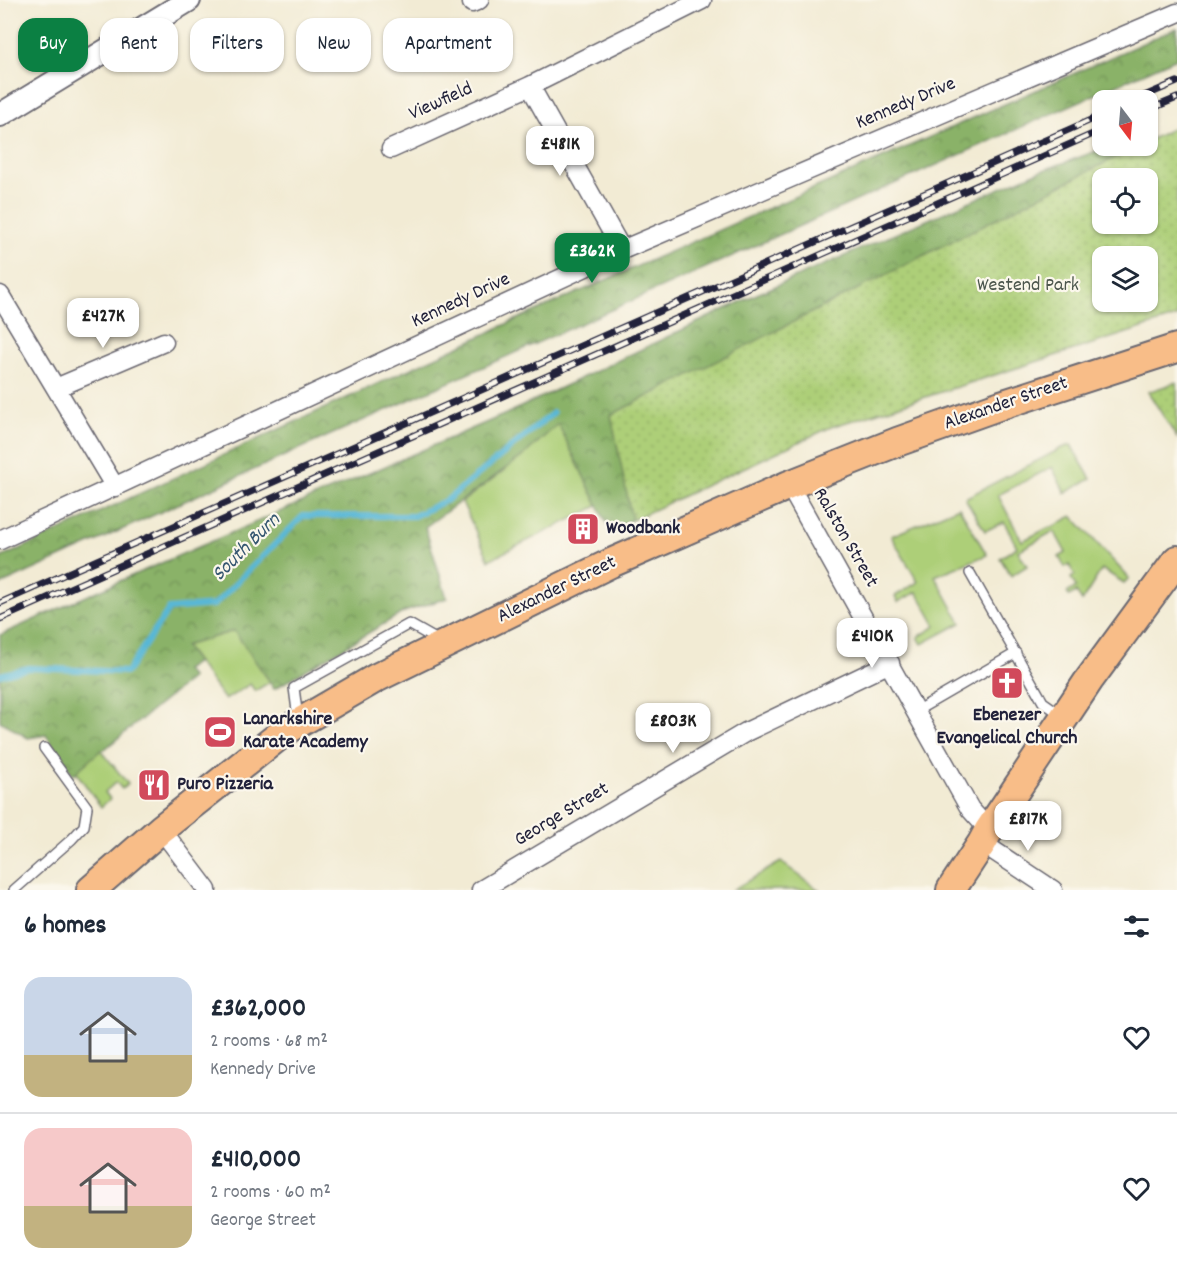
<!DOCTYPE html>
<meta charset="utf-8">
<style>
:root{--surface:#fff;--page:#f2f2f3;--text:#1f2937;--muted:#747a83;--line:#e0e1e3;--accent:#0b8043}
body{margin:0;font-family:Dekko,sans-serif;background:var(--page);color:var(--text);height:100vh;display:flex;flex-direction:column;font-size:22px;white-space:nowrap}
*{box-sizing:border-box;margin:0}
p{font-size:20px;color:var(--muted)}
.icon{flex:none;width:33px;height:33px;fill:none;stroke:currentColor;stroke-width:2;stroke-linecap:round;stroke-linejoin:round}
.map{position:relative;height:890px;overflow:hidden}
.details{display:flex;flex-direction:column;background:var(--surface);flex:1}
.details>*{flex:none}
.top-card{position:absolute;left:18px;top:18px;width:600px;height:54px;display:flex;gap:12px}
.needle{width:39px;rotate:164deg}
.fabs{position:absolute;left:1092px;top:90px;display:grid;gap:12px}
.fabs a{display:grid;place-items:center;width:66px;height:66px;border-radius:12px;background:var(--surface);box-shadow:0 2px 4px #0004;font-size:30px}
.price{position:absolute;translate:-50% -51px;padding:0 14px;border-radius:12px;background:#fff;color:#222;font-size:20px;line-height:39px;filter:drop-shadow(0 2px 3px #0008)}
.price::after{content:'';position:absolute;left:50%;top:36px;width:18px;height:14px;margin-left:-9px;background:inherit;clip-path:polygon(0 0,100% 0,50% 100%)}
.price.current{background:var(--accent);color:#fff}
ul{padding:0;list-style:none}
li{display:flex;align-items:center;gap:18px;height:150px;padding:0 24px}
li+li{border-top:2px solid var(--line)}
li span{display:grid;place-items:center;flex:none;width:168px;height:120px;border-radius:18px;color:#555}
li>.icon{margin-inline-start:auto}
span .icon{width:72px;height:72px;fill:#fffc;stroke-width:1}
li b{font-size:26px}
h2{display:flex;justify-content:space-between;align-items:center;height:72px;padding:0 24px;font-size:26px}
.tag{padding:0 21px;border-radius:18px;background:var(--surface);box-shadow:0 2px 4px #0004;font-size:21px;line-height:54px}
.tag.current{background:var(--accent);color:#fff}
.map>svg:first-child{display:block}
.forest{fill:url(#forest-crowns);stroke:#566a52;stroke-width:1.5}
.park{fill:url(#park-dots);stroke:#68785a;stroke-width:1.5;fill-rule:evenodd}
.garden{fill:#adcf78;stroke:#68785a;stroke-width:1.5}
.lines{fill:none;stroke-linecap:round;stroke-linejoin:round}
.stream{stroke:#58b7d6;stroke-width:6}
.service-casing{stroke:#6b6871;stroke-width:12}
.minor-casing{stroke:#6b6871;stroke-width:21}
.tertiary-casing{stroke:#6b6871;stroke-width:26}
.primary-casing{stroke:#6b6871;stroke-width:32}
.service{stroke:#fff;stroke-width:9}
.minor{stroke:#fff;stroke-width:18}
.tertiary{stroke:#fff;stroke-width:22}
.primary{stroke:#f8bd88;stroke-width:28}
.rail-casing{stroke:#22223b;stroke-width:7}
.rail{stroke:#fbf7ec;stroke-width:4.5;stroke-dasharray:14;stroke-linecap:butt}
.labels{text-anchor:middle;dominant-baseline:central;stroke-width:4.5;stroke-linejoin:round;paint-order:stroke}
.street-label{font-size:20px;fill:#22223b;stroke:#fbf7ec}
.park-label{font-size:20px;fill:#4c564d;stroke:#fbf7ec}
.poi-label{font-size:20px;font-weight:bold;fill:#22223b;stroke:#fbf7ec;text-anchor:start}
.water-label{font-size:21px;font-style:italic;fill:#355671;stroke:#fbf7ec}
</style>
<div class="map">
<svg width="1177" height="890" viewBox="0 0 1177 890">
<defs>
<pattern id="forest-crowns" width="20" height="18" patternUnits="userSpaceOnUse" patternTransform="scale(1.5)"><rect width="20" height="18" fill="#8ab268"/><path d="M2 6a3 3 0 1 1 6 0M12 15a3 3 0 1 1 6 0" fill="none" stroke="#709057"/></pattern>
<pattern id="park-dots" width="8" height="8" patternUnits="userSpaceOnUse" patternTransform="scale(1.5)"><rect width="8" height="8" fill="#adcf78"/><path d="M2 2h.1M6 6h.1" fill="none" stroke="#95b169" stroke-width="1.8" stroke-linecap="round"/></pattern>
</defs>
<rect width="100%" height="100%" fill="#fbf7ec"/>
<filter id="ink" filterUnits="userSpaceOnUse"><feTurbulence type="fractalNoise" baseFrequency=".0167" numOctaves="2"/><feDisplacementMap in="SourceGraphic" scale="12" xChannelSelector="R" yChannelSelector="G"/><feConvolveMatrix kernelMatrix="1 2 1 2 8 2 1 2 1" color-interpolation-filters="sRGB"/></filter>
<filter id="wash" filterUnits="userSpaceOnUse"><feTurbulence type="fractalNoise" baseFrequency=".008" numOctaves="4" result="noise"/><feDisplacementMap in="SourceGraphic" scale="24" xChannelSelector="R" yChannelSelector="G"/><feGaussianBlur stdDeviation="1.35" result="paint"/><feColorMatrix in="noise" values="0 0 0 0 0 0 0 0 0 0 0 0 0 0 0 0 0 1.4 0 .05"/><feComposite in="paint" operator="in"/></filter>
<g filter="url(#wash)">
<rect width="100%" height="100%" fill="#f2ebd4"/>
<path class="forest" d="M1177,28V58L326,437L0,585V558L522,317Z
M1111,146H1144L1102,178L648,512L610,530L558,425L523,456L425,527L447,598L404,612L274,689L234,632L185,646L197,662L185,670L192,678L73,775L46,735L28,738L0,721V635L122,580L506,414L757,294L1035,173Z"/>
<path class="park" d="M1177,126V317L831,427L632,520L611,415L1138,146H1148V141ZM1102,178H1148V224H1102ZM1102,256H1148V302H1102Z
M1177,382V438L1148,392Z"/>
<path class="garden" d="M558,424L598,506L489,560L462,502L523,456Z
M1071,445L1091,479L1065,493L1052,467L998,495L1022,541L1050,527L1051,528L1072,516L1129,578L1124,583L1102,569L1082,601L1076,592L1069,596L1067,593L1076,587L1071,578L1075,575L1069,565L1065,567L1059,557L1066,553L1054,531L1018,551L1027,566L1011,576L1000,558L1017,547L1004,522L985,531L965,498L1062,448Z
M959,507L987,555L935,576L961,623L922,644L918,637L936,626L917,592L898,602L895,596L918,582L891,536Z
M234,631L270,682L255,691L250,684L225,700L185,646Z
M101,750L128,784L122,789L116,782L105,792L110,799L101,807L76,772Z
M781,862L819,890H732Z"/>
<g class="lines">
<path class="stream" d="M0,675L29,668L127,672L169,609L214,605L303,516H414L447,500L553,413"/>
</g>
</g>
<g filter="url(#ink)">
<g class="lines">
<g class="service-casing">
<path id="service" d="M970,573L1043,702L1063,716
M916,711L1016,653
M298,718L294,688L409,624L439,641
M14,890L72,839L84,826L87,807L44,748"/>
</g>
<g class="minor-casing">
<path id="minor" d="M472,3L479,0
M530,86L622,250
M391,149L530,86L702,0
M0,295L115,487
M56,388L164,342
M789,485L970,809L989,830
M0,540L622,250L1177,13
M161,829L207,890
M982,843L1053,890
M481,890L746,732L890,663"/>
</g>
<g class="tertiary-casing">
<path id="tertiary" d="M0,115L189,0"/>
</g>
<g class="primary-casing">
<path id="primary" d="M91,890L161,829L285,731L376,678L611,563L789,485L897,442L1001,405L1177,348
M951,890L982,843L989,830L1089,680L1177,560"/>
</g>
<use href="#service" class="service"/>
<use href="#minor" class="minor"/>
<use href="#tertiary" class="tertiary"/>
<use href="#primary" class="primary"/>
<g class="rail-casing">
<path id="rail" d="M1135,100L1177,82
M1148,110L1177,98
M0,603L1102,115
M0,619L1102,130"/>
</g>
<use href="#rail" class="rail"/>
</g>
</g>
<defs>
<g id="building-square" transform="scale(1.725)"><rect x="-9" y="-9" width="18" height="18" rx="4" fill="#d1495b" stroke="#fbf7ec"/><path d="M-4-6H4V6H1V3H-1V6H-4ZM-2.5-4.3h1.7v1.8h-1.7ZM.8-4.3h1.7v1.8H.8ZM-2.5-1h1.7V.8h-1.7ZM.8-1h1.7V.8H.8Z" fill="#fff"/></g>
<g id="church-square" transform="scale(1.725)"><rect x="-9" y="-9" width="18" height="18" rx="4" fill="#d1495b" stroke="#fbf7ec"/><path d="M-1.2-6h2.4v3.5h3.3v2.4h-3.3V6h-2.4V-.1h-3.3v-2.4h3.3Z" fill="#fff"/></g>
<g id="stadium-square" transform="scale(1.725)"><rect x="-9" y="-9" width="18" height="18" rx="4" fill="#d1495b" stroke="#fbf7ec"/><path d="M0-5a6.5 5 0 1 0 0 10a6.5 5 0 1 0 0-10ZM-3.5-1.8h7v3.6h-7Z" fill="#fff"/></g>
<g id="restaurant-square" transform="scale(1.725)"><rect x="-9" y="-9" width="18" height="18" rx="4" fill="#d1495b" stroke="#fbf7ec"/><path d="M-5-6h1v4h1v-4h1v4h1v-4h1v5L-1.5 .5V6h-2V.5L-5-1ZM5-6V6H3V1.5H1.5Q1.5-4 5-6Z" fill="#fff"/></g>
</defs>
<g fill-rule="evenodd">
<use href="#building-square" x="583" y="529"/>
<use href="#church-square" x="1007" y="683"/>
<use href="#stadium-square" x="220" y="732"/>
<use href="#restaurant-square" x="154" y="785"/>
</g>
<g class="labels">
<g class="street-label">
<text transform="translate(441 102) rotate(-24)">Viewfield</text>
<text transform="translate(906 104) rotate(-23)">Kennedy Drive</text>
<text transform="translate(461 301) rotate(-25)">Kennedy Drive</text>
<text transform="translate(1006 404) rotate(-19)">Alexander Street</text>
<text transform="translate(845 538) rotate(60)">Ralston Street</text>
<text transform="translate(557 590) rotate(-26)">Alexander Street</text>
<text transform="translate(562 815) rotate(-31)">George Street</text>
</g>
<g class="park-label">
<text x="1028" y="286">Westend Park</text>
</g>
<g class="poi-label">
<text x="606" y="529">Woodbank</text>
<text x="1007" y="716" text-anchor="middle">Ebenezer<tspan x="1007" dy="23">Evangelical Church</tspan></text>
<text x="243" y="720">Lanarkshire<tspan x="243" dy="23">Karate Academy</tspan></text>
<text x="177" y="785">Puro Pizzeria</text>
</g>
<g class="water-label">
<text transform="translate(247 548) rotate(-45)">South Burn</text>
</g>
</g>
</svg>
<div class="fabs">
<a><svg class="needle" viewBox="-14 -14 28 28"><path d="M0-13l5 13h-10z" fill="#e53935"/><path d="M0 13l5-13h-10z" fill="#747a83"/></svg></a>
<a><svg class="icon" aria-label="locate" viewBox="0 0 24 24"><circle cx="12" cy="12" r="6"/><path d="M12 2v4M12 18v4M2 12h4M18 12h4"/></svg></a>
<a><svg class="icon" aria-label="layers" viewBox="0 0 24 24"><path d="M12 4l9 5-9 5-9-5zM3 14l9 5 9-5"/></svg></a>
</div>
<b class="price" style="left:560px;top:177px">£481K</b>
<b class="price current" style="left:592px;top:284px">£362K</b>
<b class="price" style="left:103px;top:349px">£427K</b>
<b class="price" style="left:872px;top:669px">£410K</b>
<b class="price" style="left:673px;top:754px">£803K</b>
<b class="price" style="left:1028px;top:852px">£817K</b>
<div class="top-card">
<a class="tag current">Buy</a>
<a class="tag">Rent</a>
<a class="tag">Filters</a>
<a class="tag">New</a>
<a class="tag">Apartment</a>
</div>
</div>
<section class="details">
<h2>6 homes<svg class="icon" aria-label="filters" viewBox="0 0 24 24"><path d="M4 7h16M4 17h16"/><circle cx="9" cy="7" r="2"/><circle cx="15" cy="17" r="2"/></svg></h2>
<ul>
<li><span style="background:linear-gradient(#c9d6e8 65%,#c2b280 0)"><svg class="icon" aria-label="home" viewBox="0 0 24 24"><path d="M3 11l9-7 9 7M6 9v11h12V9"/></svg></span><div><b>£362,000</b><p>2 rooms · 68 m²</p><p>Kennedy Drive</p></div><svg class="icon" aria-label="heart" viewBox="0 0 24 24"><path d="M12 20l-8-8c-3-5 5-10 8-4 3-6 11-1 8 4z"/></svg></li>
<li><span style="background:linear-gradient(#f6c9c9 65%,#c2b280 0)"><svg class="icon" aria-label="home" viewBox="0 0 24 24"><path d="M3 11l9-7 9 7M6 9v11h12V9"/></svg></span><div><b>£410,000</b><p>2 rooms · 60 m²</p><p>George Street</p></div><svg class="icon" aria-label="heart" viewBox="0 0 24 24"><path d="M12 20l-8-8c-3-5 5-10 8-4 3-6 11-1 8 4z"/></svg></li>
</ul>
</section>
